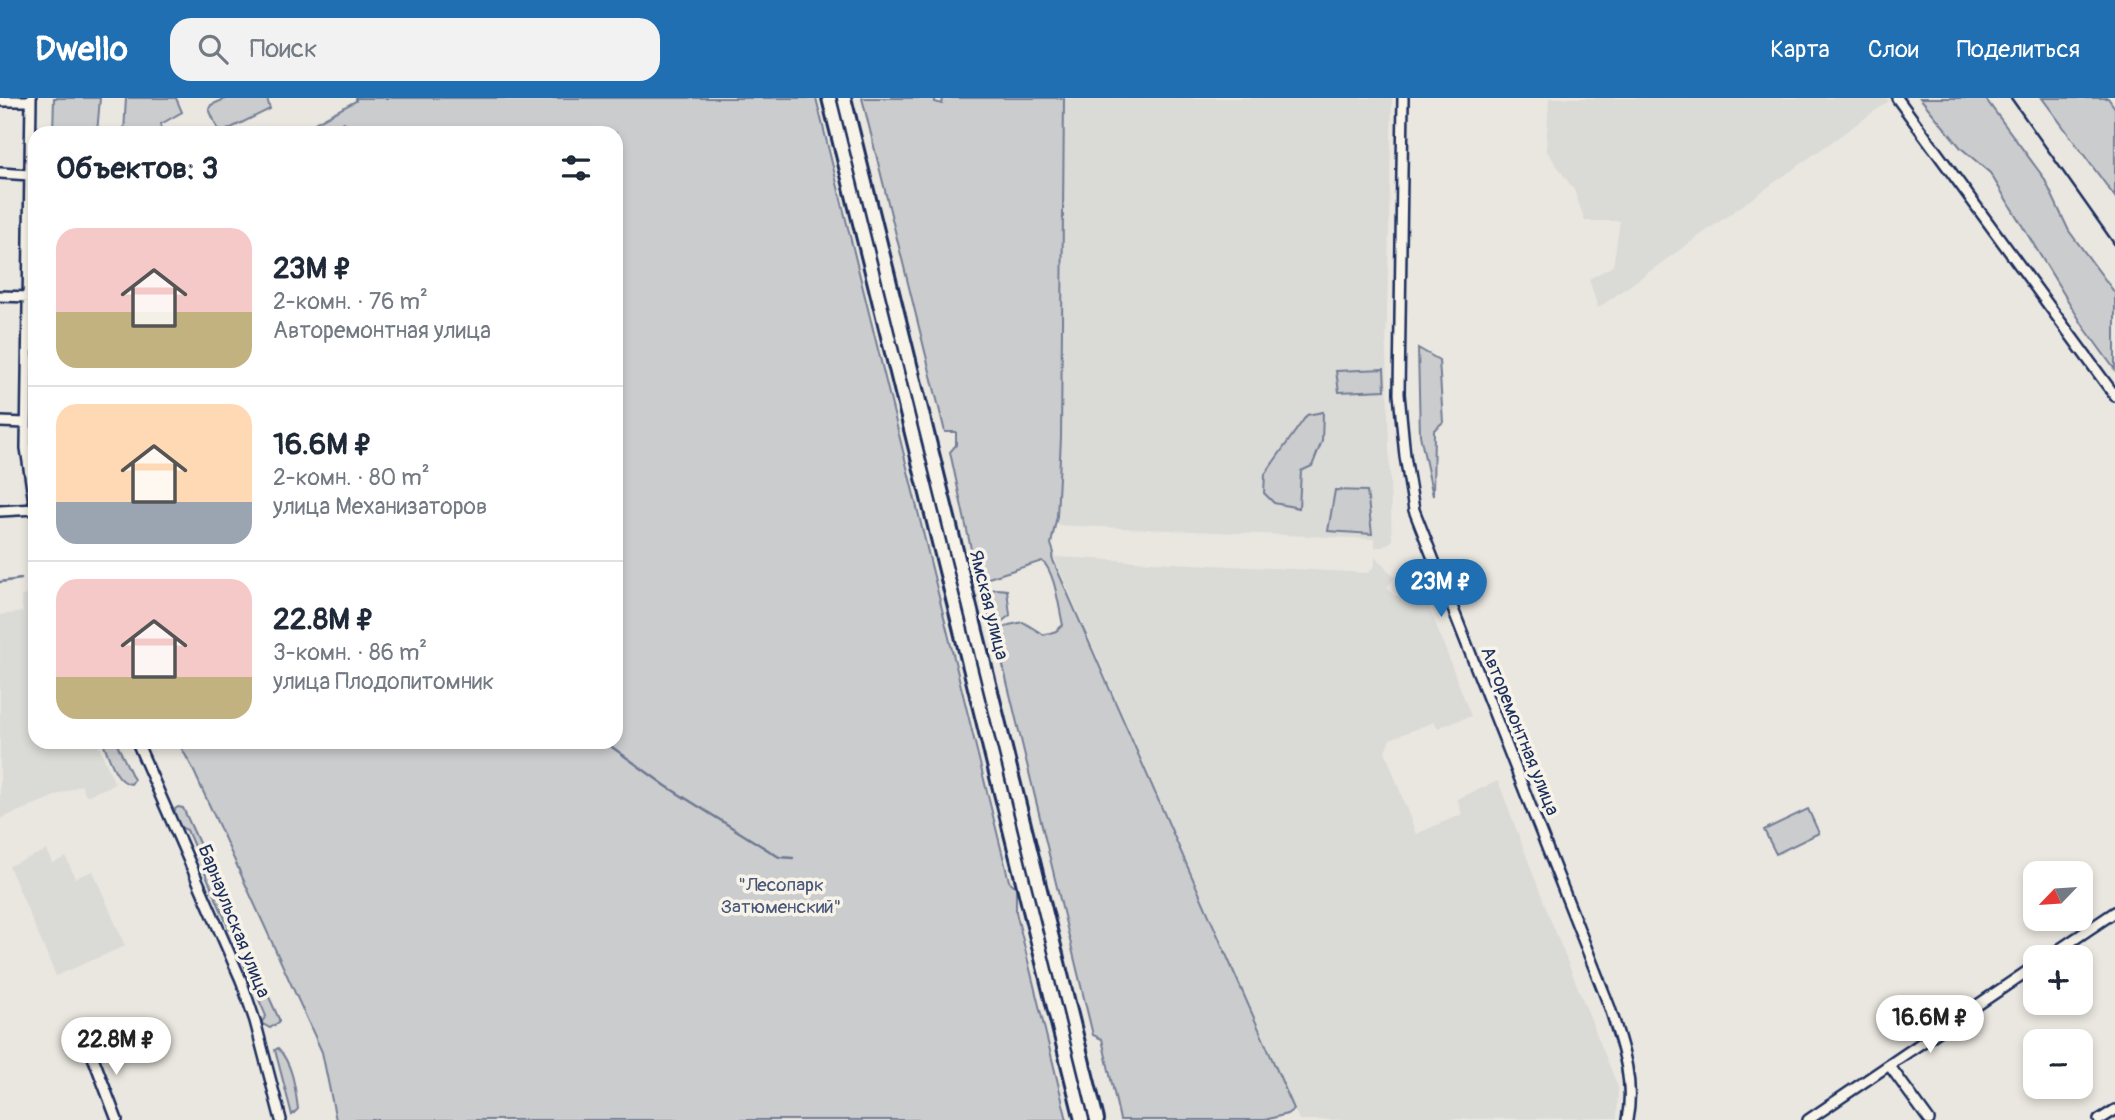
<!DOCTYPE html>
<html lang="ru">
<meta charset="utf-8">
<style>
:root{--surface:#fff;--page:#f2f2f3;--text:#1f2937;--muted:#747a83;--line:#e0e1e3;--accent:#1f6fb2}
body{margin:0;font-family:Pangolin,sans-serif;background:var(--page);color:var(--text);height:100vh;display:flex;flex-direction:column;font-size:26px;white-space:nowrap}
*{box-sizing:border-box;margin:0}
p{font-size:23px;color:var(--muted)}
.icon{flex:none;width:38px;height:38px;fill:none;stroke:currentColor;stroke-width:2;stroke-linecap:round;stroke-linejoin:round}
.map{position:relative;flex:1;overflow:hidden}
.side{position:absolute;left:28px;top:28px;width:595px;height:623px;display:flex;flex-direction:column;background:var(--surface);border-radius:21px;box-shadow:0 4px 10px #0003}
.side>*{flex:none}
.needle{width:46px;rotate:245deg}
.controls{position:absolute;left:2023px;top:763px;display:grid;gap:14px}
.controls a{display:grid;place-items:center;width:70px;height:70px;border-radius:14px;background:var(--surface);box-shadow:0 4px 10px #0003;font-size:35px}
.price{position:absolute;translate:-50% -60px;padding:0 16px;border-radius:24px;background:#fff;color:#222;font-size:23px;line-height:46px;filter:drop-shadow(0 2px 4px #0008)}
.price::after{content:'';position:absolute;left:50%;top:42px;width:21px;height:16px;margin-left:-10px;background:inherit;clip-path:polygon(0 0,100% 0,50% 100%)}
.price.current{background:var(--accent);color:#fff}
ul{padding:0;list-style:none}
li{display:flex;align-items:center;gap:21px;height:175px;padding:0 28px}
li+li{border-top:2px solid var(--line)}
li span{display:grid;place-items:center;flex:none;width:196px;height:140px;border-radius:21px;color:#555}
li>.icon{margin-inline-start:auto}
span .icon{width:84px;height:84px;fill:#fffc;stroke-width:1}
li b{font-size:30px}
h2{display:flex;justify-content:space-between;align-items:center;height:84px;padding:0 28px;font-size:30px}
header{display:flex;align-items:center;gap:42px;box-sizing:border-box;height:98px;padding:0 35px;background:var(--accent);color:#fff}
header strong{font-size:33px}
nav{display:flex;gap:38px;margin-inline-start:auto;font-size:24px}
.search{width:490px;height:63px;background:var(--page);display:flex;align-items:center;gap:18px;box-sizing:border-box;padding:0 24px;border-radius:21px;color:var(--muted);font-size:26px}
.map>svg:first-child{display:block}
.built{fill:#dadad6}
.green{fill:#cbcccd;stroke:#737e96;stroke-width:2}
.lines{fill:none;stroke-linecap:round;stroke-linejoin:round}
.stream{stroke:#6d7892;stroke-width:2.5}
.minor-casing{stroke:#1b2f5e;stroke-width:14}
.major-casing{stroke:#1b2f5e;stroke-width:18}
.minor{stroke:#f7f3e8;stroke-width:9}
.major{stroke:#f7f3e8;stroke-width:12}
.rail{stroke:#1b2f5e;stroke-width:2.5}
.labels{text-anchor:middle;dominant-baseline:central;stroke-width:7;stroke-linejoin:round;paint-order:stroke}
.street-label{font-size:19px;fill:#1b2f5e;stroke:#f7f3e8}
.park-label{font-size:19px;fill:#47567a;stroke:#f7f3e8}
</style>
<header>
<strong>Dwello</strong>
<div class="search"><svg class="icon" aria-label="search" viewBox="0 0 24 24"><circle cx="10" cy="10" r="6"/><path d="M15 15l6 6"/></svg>Поиск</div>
<nav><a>Карта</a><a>Слои</a><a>Поделиться</a></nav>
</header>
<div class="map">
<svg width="2115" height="1022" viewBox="0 0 2115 1022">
<rect width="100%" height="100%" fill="#eae7e0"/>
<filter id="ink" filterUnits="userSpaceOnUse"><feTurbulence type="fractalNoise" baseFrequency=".0143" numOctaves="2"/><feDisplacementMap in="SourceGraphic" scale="14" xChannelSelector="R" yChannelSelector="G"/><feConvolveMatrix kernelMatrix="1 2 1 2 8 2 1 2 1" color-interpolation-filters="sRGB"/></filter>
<g filter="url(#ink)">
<path class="built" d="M1064,0H1392L1386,255L1392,443L1383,449H1375V441L1055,427L1061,340Z
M1549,0H1886L1889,3L1598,210L1589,181L1613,168L1620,123H1585L1574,92L1546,52Z
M1054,459L1368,475L1375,467V459L1395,480L1387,489L1394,498H1417L1426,501L1471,618L1437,630L1434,624L1390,641L1385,653L1416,736L1462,716L1457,701L1498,683L1551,823L1618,989L1617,1020L1299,1022Z
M35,492V644H97L115,686L86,698L81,687L0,721V517L23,514L21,499Z
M47,752L52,765L66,759L75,780L93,773L125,848L56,878L9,768Z"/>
<path class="green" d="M54,0H100L97,35H53Z
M126,0H176L182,14L161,26L160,35H124Z
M227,0H267L270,11L223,34H219L209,11L211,7Z
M356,0H816L1009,783L1016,789V814L1067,1022H336L322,954L192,669L178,644H616V35H370L369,32L361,35H350L344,24L321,35H296L356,3Z
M862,0H935V4L942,6L943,0H1064L1061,340L1057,418L1051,446L1054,455L1052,460L1294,1011L1287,1016L1265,1022H1120L1102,941L1093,937L998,547L997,534L1009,527L1023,524L1044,537L1056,533L1063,527C1059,511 1055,473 1042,463L979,483L976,474L950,354L956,347V334H945Z
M1920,0H1985L2044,80L2069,133L2115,195V272L2084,229L1990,75L1961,50Z
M2042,0H2108L2115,10V99Z
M1418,250L1439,262L1443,324L1434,332L1433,398L1420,337Z
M1384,271L1385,292L1339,294L1336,273Z
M1323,314L1322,343L1312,368L1301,373L1299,410L1274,405L1264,395L1265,376L1307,317Z
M1335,392L1367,393L1372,436L1328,433Z
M998,491L1007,492L1010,517L1000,525L990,523L979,496L983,493Z
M103,644H116L134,682L131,686C115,684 109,658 103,644Z
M178,709L183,710L279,921V924L270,930L261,925L266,918L187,732L180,729L174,719L175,711Z
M1808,711L1819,735L1776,756L1764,732Z
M278,950C293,967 295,989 298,1011L292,1017L275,952Z"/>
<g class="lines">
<path class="stream" d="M0,484L21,481
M605,644L666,688L779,759L793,760"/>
<g class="minor-casing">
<path id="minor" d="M31,0L26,350L35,411
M1403,0L1399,296L1405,358L1414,412L1610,910C1622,948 1635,982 1627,1022
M1897,0L2115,298
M0,3H31
M0,75L30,77
M0,198L29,199
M0,324L26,325
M0,413L35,411
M137,644L241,882L255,923L281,1022
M2048,859L2115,814
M88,946L117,1022
M1889,967L1929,1022
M1808,1022L2035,868
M2099,1022L2115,1012"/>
</g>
<g class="major-casing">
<path id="major" d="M829,0L1082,1022
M844,0L1097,1022"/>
</g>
<use href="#minor" class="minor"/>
<use href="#major" class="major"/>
<path class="rail" d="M2011,0L2115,147"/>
</g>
</g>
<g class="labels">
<g class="street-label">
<text transform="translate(989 507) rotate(76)">Ямская улица</text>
<text transform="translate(1520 633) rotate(68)">Авторемонтная улица</text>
<text transform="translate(234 823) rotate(68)">Барнаульская улица</text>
</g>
<g class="park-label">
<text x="781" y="787">"Лесопарк<tspan x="781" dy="22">Затюменский"</tspan></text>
</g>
</g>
</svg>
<div class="controls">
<a><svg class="needle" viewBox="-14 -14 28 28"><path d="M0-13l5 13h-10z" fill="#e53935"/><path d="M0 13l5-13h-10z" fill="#747a83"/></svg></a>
<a>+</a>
<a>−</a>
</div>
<b class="price current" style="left:1441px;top:521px">23M ₽</b>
<b class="price" style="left:1930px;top:957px">16.6M ₽</b>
<b class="price" style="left:116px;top:979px">22.8M ₽</b>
<section class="side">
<h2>Объектов: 3<svg class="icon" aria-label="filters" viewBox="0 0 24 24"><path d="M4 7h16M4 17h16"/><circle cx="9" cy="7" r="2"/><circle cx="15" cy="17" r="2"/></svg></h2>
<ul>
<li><span style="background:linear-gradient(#f6c9c9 60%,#c2b280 0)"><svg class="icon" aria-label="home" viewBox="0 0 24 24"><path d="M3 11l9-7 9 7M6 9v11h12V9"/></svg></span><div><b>23M ₽</b><p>2-комн. · 76 m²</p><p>Авторемонтная улица</p></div></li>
<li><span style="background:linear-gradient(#ffd9b3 70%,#9aa5b1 0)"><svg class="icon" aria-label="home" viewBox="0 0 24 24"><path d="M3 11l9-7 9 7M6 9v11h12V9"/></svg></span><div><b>16.6M ₽</b><p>2-комн. · 80 m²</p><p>улица Механизаторов</p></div></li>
<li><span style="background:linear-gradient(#f6c9c9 70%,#c2b280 0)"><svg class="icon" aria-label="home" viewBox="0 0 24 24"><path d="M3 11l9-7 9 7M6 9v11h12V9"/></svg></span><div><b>22.8M ₽</b><p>3-комн. · 86 m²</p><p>улица Плодопитомник</p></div></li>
</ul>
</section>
</div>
